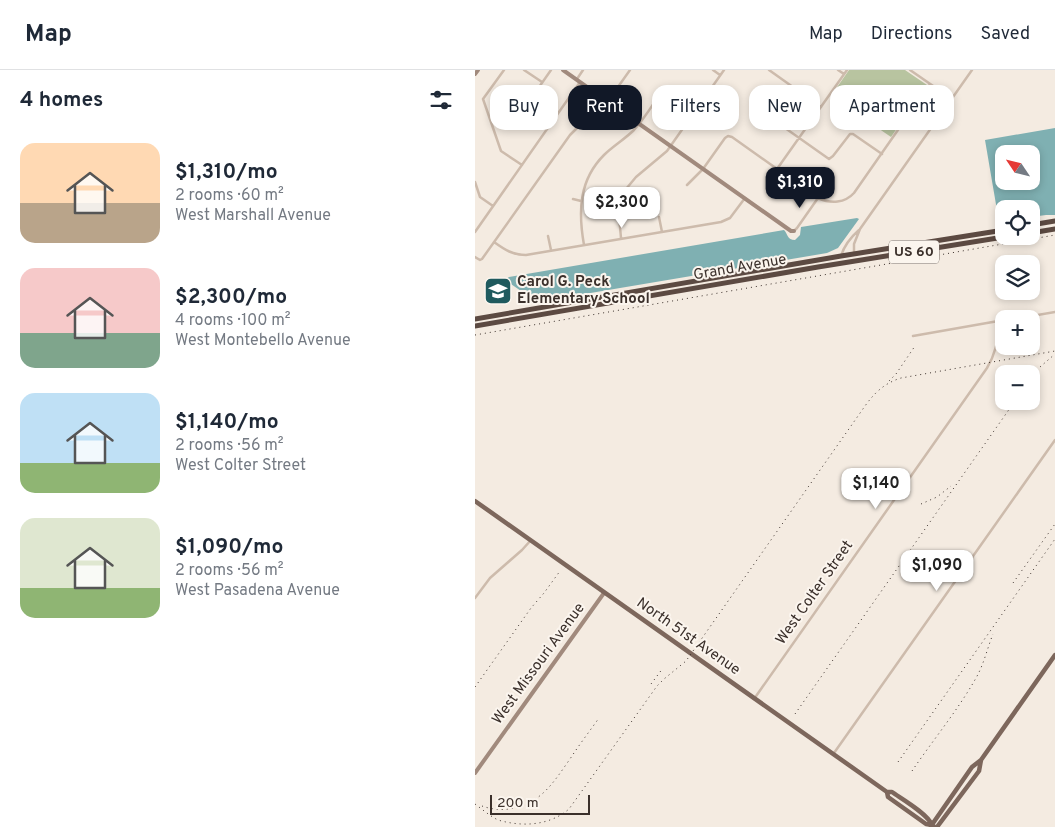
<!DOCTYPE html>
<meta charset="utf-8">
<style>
:root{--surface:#fff;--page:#f6f6f7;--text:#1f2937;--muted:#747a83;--line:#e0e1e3;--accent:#111827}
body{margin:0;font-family:Overpass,sans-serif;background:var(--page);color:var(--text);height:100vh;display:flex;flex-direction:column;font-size:19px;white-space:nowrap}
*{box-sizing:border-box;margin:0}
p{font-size:16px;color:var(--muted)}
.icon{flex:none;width:28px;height:28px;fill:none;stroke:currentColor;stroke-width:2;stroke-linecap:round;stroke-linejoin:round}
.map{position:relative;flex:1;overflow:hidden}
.side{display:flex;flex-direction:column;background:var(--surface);width:475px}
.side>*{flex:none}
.guide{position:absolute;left:15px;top:15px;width:475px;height:45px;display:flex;gap:10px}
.needle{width:32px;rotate:305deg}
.tools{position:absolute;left:520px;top:75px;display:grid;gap:10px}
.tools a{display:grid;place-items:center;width:45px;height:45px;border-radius:10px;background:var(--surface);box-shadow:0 2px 8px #0003;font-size:25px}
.scale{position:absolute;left:15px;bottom:12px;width:100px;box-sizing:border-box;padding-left:5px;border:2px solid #3b302b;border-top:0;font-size:14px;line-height:18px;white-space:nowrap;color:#3b302b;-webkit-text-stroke:4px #fbf5ee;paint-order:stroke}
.price{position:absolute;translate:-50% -42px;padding:0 11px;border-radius:10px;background:#fff;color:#222;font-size:16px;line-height:32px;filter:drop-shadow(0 1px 2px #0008)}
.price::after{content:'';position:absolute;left:50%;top:30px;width:15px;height:11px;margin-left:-8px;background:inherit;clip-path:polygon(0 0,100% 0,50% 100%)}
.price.current{background:var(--accent);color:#fff}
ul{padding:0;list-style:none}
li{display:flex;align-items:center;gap:15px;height:125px;padding:0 20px}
li span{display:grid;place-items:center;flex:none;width:140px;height:100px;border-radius:15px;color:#555}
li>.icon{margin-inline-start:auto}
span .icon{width:60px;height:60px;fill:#fffc;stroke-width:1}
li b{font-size:21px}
h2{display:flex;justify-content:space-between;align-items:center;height:60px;padding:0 20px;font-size:21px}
.pill{padding:0 18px;border-radius:15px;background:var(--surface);box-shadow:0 2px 8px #0003;font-size:18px;line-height:45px}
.pill.current{background:var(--accent);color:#fff}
header{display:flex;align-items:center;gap:30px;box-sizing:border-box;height:70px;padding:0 25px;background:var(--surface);border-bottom:1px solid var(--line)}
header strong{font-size:24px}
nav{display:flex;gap:28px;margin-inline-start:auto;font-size:18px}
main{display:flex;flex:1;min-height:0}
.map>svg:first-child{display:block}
.green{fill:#b8c4a0}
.water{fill:#7fb0b2;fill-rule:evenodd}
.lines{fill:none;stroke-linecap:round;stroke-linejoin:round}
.street{stroke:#cdbbac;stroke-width:2.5}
.secondary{stroke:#a18a7d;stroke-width:4}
.primary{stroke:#7d675c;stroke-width:4.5}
.highway{stroke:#5c4a42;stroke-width:5}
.rail{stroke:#3b302b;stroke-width:1;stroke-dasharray:1 4;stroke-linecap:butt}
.labels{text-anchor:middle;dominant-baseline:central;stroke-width:4;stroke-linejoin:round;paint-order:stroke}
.shield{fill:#fbf5ee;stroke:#756b66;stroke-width:1}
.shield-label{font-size:14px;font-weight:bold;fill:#3b302b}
.street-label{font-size:15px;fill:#3b302b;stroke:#fbf5ee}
.poi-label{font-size:15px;font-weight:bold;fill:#3b302b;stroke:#fbf5ee;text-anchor:start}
</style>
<header>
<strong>Map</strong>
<nav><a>Map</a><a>Directions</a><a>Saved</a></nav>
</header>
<main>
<section class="side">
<h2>4 homes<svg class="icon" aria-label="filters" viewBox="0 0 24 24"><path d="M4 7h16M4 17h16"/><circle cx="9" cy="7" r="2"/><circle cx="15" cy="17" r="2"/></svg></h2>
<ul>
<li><span style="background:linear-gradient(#ffd9b3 60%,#b9a48a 0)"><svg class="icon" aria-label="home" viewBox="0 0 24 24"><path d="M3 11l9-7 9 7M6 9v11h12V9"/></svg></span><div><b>$1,310/mo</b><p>2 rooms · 60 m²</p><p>West Marshall Avenue</p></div></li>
<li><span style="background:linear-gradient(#f6c9c9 65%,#7fa58c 0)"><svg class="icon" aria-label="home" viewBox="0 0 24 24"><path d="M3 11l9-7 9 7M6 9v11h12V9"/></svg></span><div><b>$2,300/mo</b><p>4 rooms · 100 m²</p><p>West Montebello Avenue</p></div></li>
<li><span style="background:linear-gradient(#bfe0f5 70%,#8fb573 0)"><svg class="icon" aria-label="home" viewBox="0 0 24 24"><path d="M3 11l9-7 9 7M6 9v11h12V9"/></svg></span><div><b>$1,140/mo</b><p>2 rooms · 56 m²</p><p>West Colter Street</p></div></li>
<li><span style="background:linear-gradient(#dfe7d0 70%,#8fb573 0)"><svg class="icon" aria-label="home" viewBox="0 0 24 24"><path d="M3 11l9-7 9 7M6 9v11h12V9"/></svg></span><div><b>$1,090/mo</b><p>2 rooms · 56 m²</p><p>West Pasadena Avenue</p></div></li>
</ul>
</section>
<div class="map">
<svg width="580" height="757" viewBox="0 0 580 757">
<rect width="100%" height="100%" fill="#f4ebe1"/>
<path class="green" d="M374,0H430L452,15L416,67L356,26Z"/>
<path class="water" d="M580,58V145H571L556,147V139H529V152H524L510,70ZM529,84H556V111H529Z
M382,148L384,149L363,178L352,183L62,232L30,210L34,207L309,160C313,164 312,170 320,170L325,165L326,157Z"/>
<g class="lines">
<path class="street" d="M29,0L8,29L26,81L47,95
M49,0L67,12
M238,0L245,5
M294,0L346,37
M363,0L369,4
M435,0L477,29
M102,9L108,0
M35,31L73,58
M276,34L354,89L358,86L375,64H378L407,84
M48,40L76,0
M302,99L372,0
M0,112L5,127L18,136
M212,115L228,99L250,68L253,66L257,67L343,128C356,134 370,133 379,123L455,14
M98,129L106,131
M184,147L187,162
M319,161L322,158L343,128
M0,162L105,12
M73,166L76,180
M146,168L144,146V137L147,126L151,119L161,107L192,81L249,0
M19,172C30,180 38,185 51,185L246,152L255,148L270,128
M109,175C103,141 104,110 129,85C138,76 150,69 159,60C170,48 179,33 188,19
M379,184V174L385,159L497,0
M366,186C369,176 376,167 384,160
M0,187L5,190L7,189L95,65L114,46L133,31L155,0
M539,249L580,242
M438,266L529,250
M0,528L15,508L47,480L56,470
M279,629L512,298C520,285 524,266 525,251
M359,683L580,370"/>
<path class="secondary" d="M88,0L316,161H319
M0,4L3,0
M0,703L129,523"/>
<path class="primary" d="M0,431L412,722L413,727L451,754L457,755L460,757
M412,722H417C427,729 453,744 457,755
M456,756L497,697L506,690L580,585
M462,757L504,701L506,690"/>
<path class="highway" d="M556,155L580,151
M556,163L580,159
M0,249L366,186L529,160
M0,256L343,197L535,166"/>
<path class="rail" d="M0,265L580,165
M556,309L565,297L580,284
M414,311L421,304L440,276
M446,434L462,427L476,416
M538,513L580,454
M176,614L188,598
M0,617L56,538L69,523L85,501
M320,644L540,331
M423,692L580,469
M437,701C458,670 483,640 501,608C509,594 512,579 518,564
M0,734C8,740 15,746 23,750C47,757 74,756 94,739L182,616L189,609L211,591L390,336C400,322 410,313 426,308L580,281
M7,736C15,739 25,740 34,739C66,734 78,713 95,689C104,675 114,662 124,648"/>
</g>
<defs>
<g id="school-square" transform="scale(1.4375)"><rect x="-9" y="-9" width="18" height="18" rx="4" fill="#1f5a5e" stroke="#fbf5ee"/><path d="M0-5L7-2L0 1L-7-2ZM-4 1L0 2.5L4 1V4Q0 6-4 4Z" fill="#fff"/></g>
</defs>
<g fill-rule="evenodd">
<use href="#school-square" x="23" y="221"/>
</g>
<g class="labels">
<rect class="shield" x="414" y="170.5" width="50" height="23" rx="4"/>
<g class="shield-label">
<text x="439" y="182">US 60</text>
</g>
<g class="street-label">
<text transform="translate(265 198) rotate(-10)">Grand Avenue</text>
<text transform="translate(340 523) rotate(-55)">West Colter Street</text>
<text transform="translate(213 567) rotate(35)">North 51st Avenue</text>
<text transform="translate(64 594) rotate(-54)">West Missouri Avenue</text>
</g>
<g class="poi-label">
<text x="42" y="212">Carol G. Peck<tspan x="42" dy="17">Elementary School</tspan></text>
</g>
</g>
</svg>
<div class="tools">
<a><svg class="needle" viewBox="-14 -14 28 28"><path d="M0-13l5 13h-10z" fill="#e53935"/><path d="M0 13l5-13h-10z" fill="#747a83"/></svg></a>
<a><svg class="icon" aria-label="locate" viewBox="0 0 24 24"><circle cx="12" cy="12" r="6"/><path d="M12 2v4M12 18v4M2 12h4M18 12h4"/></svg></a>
<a><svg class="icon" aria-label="layers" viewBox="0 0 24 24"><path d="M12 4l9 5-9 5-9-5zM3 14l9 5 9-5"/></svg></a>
<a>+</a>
<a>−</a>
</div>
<div class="scale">200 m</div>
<b class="price current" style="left:325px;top:139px">$1,310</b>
<b class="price" style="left:147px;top:159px">$2,300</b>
<b class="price" style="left:401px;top:440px">$1,140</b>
<b class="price" style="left:462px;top:522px">$1,090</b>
<div class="guide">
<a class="pill">Buy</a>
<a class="pill current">Rent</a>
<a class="pill">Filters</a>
<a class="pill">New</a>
<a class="pill">Apartment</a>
</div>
</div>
</main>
